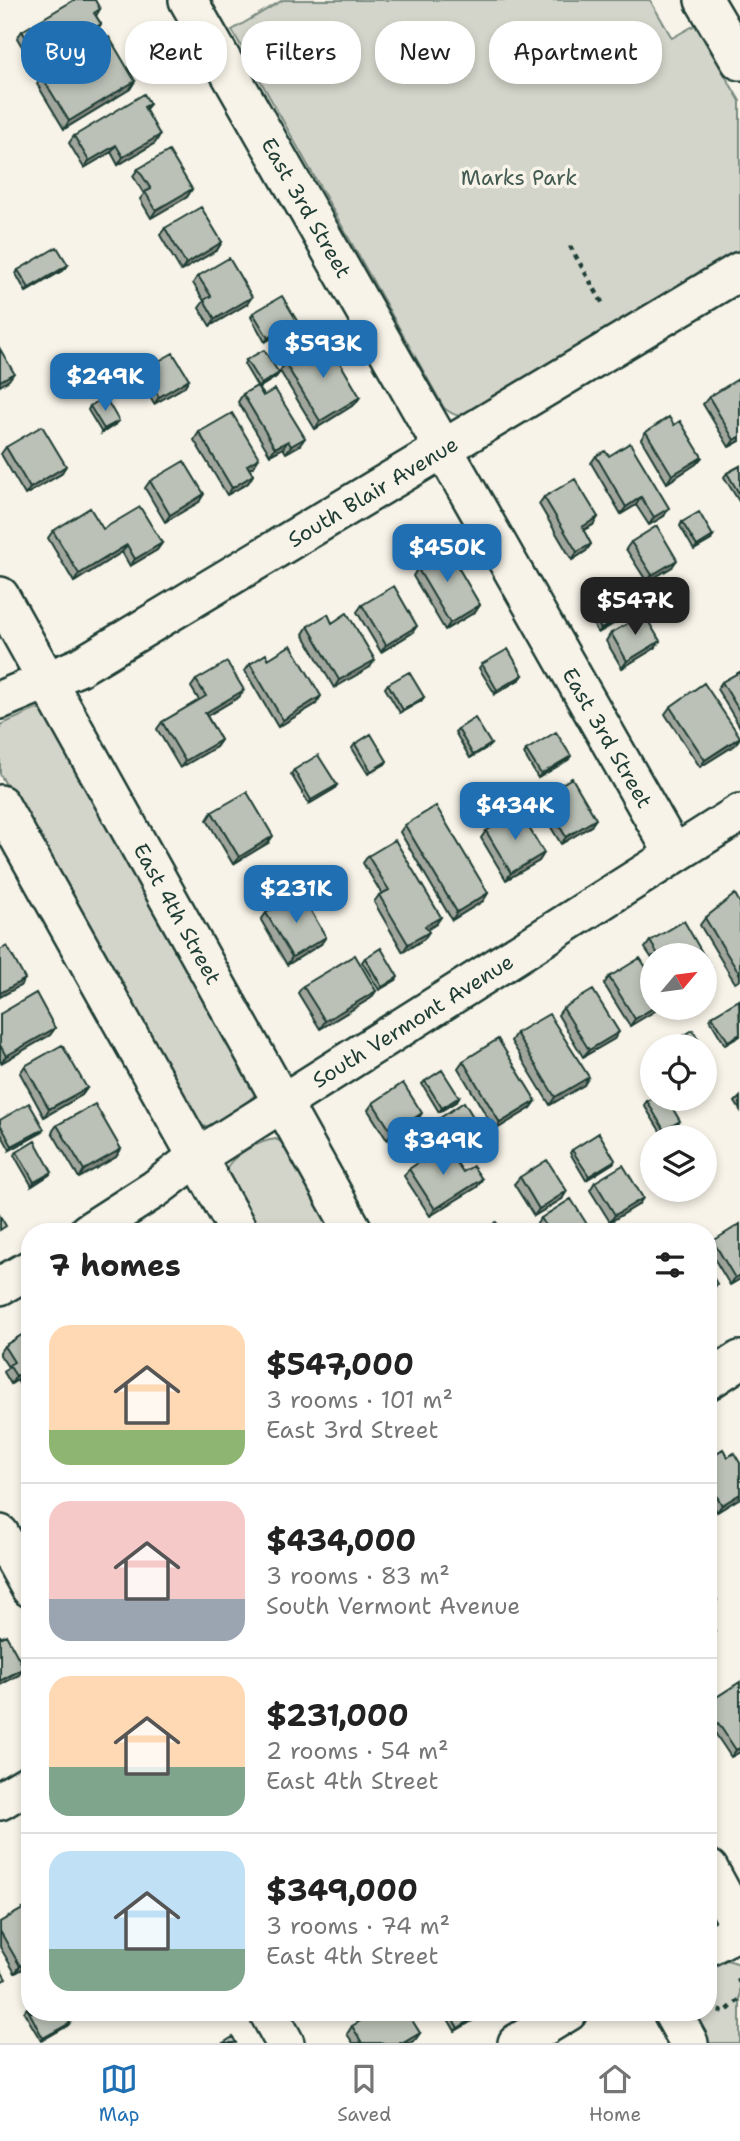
<!DOCTYPE html>
<meta charset="utf-8">
<style>
:root{--surface:#fff;--page:#f2f2f2;--text:#222;--muted:#767676;--line:#e0e0e0;--accent:#1f6fb2}
body{margin:0;font-family:"Shantell Sans",sans-serif;background:var(--page);color:var(--text);height:100vh;display:flex;flex-direction:column;font-size:26px;white-space:nowrap}
*{box-sizing:border-box;margin:0}
p{font-size:23px;color:var(--muted)}
.icon{flex:none;width:38px;height:38px;fill:none;stroke:currentColor;stroke-width:2;stroke-linecap:round;stroke-linejoin:round}
.map{position:relative;flex:1;overflow:hidden}
.details{position:absolute;left:21px;top:1223px;width:696px;height:798px;display:flex;flex-direction:column;background:var(--surface);border-radius:28px;box-shadow:0 4px 10px #0003}
.details>*{flex:none}
.guide{position:absolute;left:21px;top:21px;width:698px;height:63px;display:flex;gap:14px}
.needle{width:46px;rotate:61deg}
.tools{position:absolute;left:640px;top:943px;display:grid;gap:14px}
.tools a{display:grid;place-items:center;width:77px;height:77px;border-radius:50%;background:var(--surface);box-shadow:0 4px 10px #0003;font-size:35px}
.price{position:absolute;translate:-50% -60px;padding:0 16px;border-radius:14px;background:var(--accent);color:#fff;font-size:23px;line-height:46px;filter:drop-shadow(0 2px 4px #0008)}
.price::after{content:'';position:absolute;left:50%;top:42px;width:21px;height:16px;margin-left:-10px;background:inherit;clip-path:polygon(0 0,100% 0,50% 100%)}
.price.current{background:#222;color:#fff}
ul{padding:0;list-style:none}
li{display:flex;align-items:center;gap:21px;height:175px;padding:0 28px}
li+li{border-top:2px solid var(--line)}
li span{display:grid;place-items:center;flex:none;width:196px;height:140px;border-radius:21px;color:#555}
li>.icon{margin-inline-start:auto}
span .icon{width:84px;height:84px;fill:#fffc;stroke-width:1}
li b{font-size:30px}
h2{display:flex;justify-content:space-between;align-items:center;height:84px;padding:0 28px;font-size:30px}
.chip{padding:0 24px;border-radius:28px;background:var(--surface);box-shadow:0 4px 10px #0003;font-size:24px;line-height:63px}
.chip.current{background:var(--accent);color:#fff}
.tab-bar{display:flex;justify-content:space-around;align-items:center;height:98px;border-top:2px solid var(--line);background:var(--surface);font-size:19px;color:var(--muted)}
.tab-bar a{display:grid;justify-items:center;gap:4px}
.tab-bar .current{color:var(--accent)}
.map>svg:first-child{display:block}
.green{fill:#d3d5ca;stroke:#79897f;stroke-width:2}
.lines{fill:none;stroke-linecap:round;stroke-linejoin:round}
.minor-casing{stroke:#1f3d34;stroke-width:42}
.path{stroke:#1f3d34;stroke-width:4.5;stroke-dasharray:5 5;stroke-linecap:butt}
.minor{stroke:#f7f3e8;stroke-width:37}
.wall{fill:#a1a69d;stroke:#1f3d34;stroke-width:2}
.shaded-wall{fill:#83877f;stroke:#1f3d34;stroke-width:2}
.building{fill:#bbc1b6;stroke:#1f3d34;stroke-width:2}
.labels{text-anchor:middle;dominant-baseline:central;stroke-width:7;stroke-linejoin:round;paint-order:stroke}
.park-label{font-size:21px;fill:#435b52;stroke:#f7f3e8}
.street-label{font-size:21px;fill:#1f3d34;stroke:#f7f3e8}
</style>
<div class="map">
<svg width="740" height="2043" viewBox="0 0 740 2043">
<rect width="100%" height="100%" fill="#f7f3e8"/>
<filter id="ink" filterUnits="userSpaceOnUse"><feTurbulence type="fractalNoise" baseFrequency=".0143" numOctaves="2"/><feDisplacementMap in="SourceGraphic" scale="14" xChannelSelector="R" yChannelSelector="G"/><feConvolveMatrix kernelMatrix="1 2 1 2 8 2 1 2 1" color-interpolation-filters="sRGB"/></filter>
<g filter="url(#ink)">
<path class="green" d="M283,0H650L672,38L695,25L740,101V252L471,414C459,418 453,415 444,408L232,30Z
M37,709L48,715L253,1084L255,1094C249,1102 213,1129 203,1126C201,1126 195,1122 194,1120L0,774V725Z
M276,1139L287,1145L335,1232H255L225,1171C232,1155 258,1141 276,1139Z
M727,1960L740,1964V2043H708L691,2013L709,2012V1970Z"/>
<g class="lines">
<g class="minor-casing">
<path id="minor" d="M188,0L674,854
M704,0L740,61
M0,596L354,1232
M0,700L79,667L740,271
M0,804L239,1232
M88,1232L155,1189L197,1157L740,813
M0,1286L30,1269
M709,1380L740,1360
M0,1534L30,1588
M0,1801L30,1783
M709,1869L740,1926
M709,1946L740,1930
M268,2012L285,2043
M672,2012L689,2043
M517,2043L568,2012"/>
</g>
<path class="path" d="M570,246L603,304
M738,1979L740,1983
M709,2008L725,2012L740,1999"/>
<use href="#minor" class="minor"/>
</g>
<path class="wall" d="M100,9L96,16L101,24L96,31L35,68L17,38L22,31Z
M42,77L135,81L130,89L64,129L37,84Z
M150,104L145,110L155,143L118,165L111,152L84,168L69,143L74,136Z
M138,169L192,189L187,197L151,218L140,199L144,194L133,176Z
M165,228L222,242L217,250L181,271L160,235Z
M68,265L65,269L26,292L16,274L18,270Z
M198,276L247,304L210,326L199,308L204,301L193,283Z
M253,313L294,324L265,342L251,317Z
M246,360L279,373L276,377L259,388L300,445L286,453L283,448L270,455L238,402L243,394L257,386L244,364Z
M285,363L360,397L355,404L315,429L280,371Z
M143,370L189,379L184,387L154,404L138,377Z
M740,382V441L729,447L703,404L709,397Z
M90,406L116,424L102,433L88,410Z
M674,425L702,457L696,464L667,483L641,439L646,432Z
M199,432L259,458L254,466L249,469L253,475L248,483L227,495L194,440Z
M6,447L61,474L25,495L1,454Z
M596,456H609L664,516L649,525L636,505L621,514L591,463Z
M740,466V503L724,477L727,473Z
M150,481L199,502L165,522L145,488Z
M544,497L598,517L593,525L583,530L591,544L586,551L572,560L539,504Z
M682,522L711,540L694,550L680,526Z
M103,529L162,543L157,550L130,566L122,552L74,582L48,538L53,531Z
M631,542L672,567L647,582L626,549Z
M445,552L480,605L475,612L445,630L413,576L416,571L412,566L417,559Z
M362,605L412,633L381,652L357,612Z
M590,612L627,614L625,617L598,633L588,616Z
M332,623L370,667L334,688L303,634L308,626Z
M611,633L655,648L622,668L606,641Z
M268,659L316,704L278,727L245,671L250,664Z
M482,664L523,675L520,679L495,694L479,668Z
M740,672V727L717,689L722,682Z
M196,680L239,697L207,716L221,740L216,747L180,768L157,729L162,722L199,700L191,687Z
M388,684L424,697L421,701L400,713L385,688Z
M670,707L735,745L700,767L665,714Z
M458,729L491,744L488,747L470,758L455,732Z
M355,744L387,761L385,764L368,774L352,748Z
M526,750L568,760L538,778L524,754Z
M294,770L337,785L334,789L309,804L291,774Z
M542,796L591,826L561,844L537,804Z
M212,812L268,843L233,864L207,820Z
M405,825L488,893L483,901L452,920L400,832Z
M486,831L544,853L539,861L506,880L481,838Z
M368,856L441,917L436,924L427,930L424,939L403,952L374,902L379,895L382,894L363,863Z
M740,903V980L735,983L700,925L705,918Z
M266,913L321,944L287,965L261,920Z
M650,941L704,956H653V960L645,948Z
M365,958L396,980L379,990L362,962Z
M609,977L653,1008L630,1026L604,984Z
M303,986L376,991L371,998L320,1029L298,993Z
M740,1001V1036L725,1045L710,1020L712,1016Z
M563,1008L614,1039L583,1057L558,1015Z
M0,1014L55,1028L50,1035L1,1063L0,1061Z
M516,1033L584,1085L550,1105L511,1041Z
M463,1061L536,1101L531,1108L495,1130L458,1068Z
M25,1066L87,1088L82,1095L44,1117L20,1073Z
M425,1081L457,1101L439,1112L422,1084Z
M740,1097V1110L735,1102Z
M647,1101L678,1124L662,1134L644,1105Z
M373,1103L417,1121L387,1140L368,1110Z
M0,1120L41,1133L10,1150L0,1132Z
M437,1120H475L473,1124L445,1141L434,1124Z
M57,1125L121,1149L116,1157L79,1178L52,1132Z
M572,1150L613,1163L586,1180L570,1153Z
M17,1152L49,1175L32,1186L14,1155Z
M653,1155V1176L645,1162L647,1158Z
M409,1169L463,1172L482,1179L477,1187L430,1216L404,1176Z
M520,1177L562,1199L534,1216L514,1184Z
M595,1182L643,1198L638,1205L610,1222L590,1190Z
M541,1218L590,1229L587,1232H541L536,1225Z
M713,1241L740,1279L730,1285L709,1250V1247Z
M30,1330V1389L24,1393L17,1380L11,1384L4,1372L8,1367L0,1355V1352L4,1346Z
M728,1457L740,1463V1498L717,1512L709,1498V1458Z
M740,1682V1752L731,1757L713,1730L709,1732V1702Z
M30,1905V1965L15,1973L0,1947V1922Z
M27,2008L70,2023L67,2026L41,2041L24,2012Z
M444,2012H484L482,2015L455,2031Z
M352,2026L420,2033L415,2040L410,2043H353L347,2034Z"/>
<path class="shaded-wall" d="M101,24L96,31L35,68L40,61Z
M135,81L130,89L64,129L69,121Z
M160,135L155,143L118,165L123,157Z
M116,145L111,152L84,168L89,161Z
M192,189L187,197L151,218L156,210Z
M222,242L217,250L181,271L186,264Z
M68,265L65,269L26,292L29,288Z
M252,297L247,304L210,326L215,319Z
M297,321L294,324L265,342L268,338Z
M14,373L9,380L0,386V381Z
M279,373L276,377L258,388L261,384Z
M189,379L184,387L154,404L159,397Z
M360,397L355,404L315,429L320,421Z
M119,421L116,424L102,433L104,429Z
M740,437V441L729,447L734,440Z
M305,438L300,445L286,453L291,446Z
M288,441L283,448L270,455L275,448Z
M702,457L696,464L667,483L672,475Z
M259,458L254,466L242,473L247,465Z
M66,466L61,474L25,495L30,488Z
M253,475L248,483L227,495L232,488Z
M204,494L199,502L165,522L170,515Z
M641,497L636,505L621,514L626,507Z
M669,508L664,516L649,525L654,517Z
M598,517L593,525L576,534L582,527Z
M713,536L711,540L694,550L697,546Z
M162,543L157,550L130,566L135,559Z
M591,544L586,551L572,560L577,552Z
M127,545L122,552L74,582L79,574Z
M677,560L672,567L647,582L652,575Z
M480,605L475,612L445,630L450,623Z
M627,614L625,617L598,633L601,629Z
M417,626L412,633L381,652L386,645Z
M660,641L655,648L622,668L627,661Z
M375,660L370,667L334,688L339,680Z
M523,675L520,679L495,694L497,690Z
M244,690L239,697L200,720L205,713Z
M321,696L316,704L278,727L283,720Z
M424,697L421,701L400,713L403,710Z
M740,738L735,745L700,767L705,760Z
M221,740L216,747L180,768L185,761Z
M491,744L488,747L470,758L473,755Z
M571,756L568,760L538,778L541,774Z
M387,761L385,764L368,774L371,771Z
M337,785L334,789L309,804L311,800Z
M596,819L591,826L561,844L566,837Z
M273,836L268,843L233,864L239,857Z
M544,853L539,861L506,880L511,873Z
M488,893L483,901L452,920L457,912Z
M441,917L436,924L420,934L425,926Z
M429,932L424,939L403,952L408,944Z
M326,937L321,944L287,965L292,957Z
M398,977L396,980L379,990L382,987Z
M25,979L20,986L0,997V993Z
M376,991L371,998L320,1029L325,1021Z
M653,1008H660L630,1026L635,1019Z
M55,1028L50,1035L1,1063L6,1056Z
M619,1032L614,1039L583,1057L589,1050Z
M740,1034V1036L725,1045L728,1041Z
M589,1077L584,1085L550,1105L555,1097Z
M87,1088L82,1095L44,1117L49,1109Z
M459,1097L457,1101L439,1112L442,1108Z
M536,1101L531,1108L495,1130L500,1123Z
M422,1113L417,1121L387,1140L392,1133Z
M475,1120L473,1124L445,1141L448,1138Z
M680,1121L678,1124L662,1134L664,1130Z
M44,1129L41,1133L10,1150L12,1146Z
M121,1149L116,1157L79,1178L84,1170Z
M615,1160L613,1163L586,1180L589,1176Z
M52,1172L49,1175L32,1186L34,1182Z
M482,1179L477,1187L430,1216L435,1209Z
M567,1191L562,1199L534,1216L539,1209Z
M643,1198L638,1205L610,1222L615,1215Z
M740,1275V1279L730,1285L735,1278Z
M717,1284L712,1291L709,1294V1290Z
M22,1373L17,1380L11,1384L16,1376Z
M740,1494V1498L717,1512L722,1505Z
M717,1600L712,1608L709,1610V1606Z
M24,1668L19,1675L0,1685V1681Z
M740,1748V1752L731,1757L736,1750Z
M30,1961V1965L15,1973L20,1966Z
M484,2012L482,2015L455,2031L458,2028Z
M70,2023L67,2026L41,2041L43,2038Z
M420,2033L415,2040L410,2043H403Z"/>
<path class="building" d="M74,0H95L100,9L94,13L101,24L40,61L22,31Z
M109,37L135,81L69,121L42,77Z
M144,94L150,104L144,107L160,135L123,157L116,145L89,161L74,136Z
M169,151L192,189L156,210L145,192L151,189L138,169Z
M201,207L222,242L186,264L165,228Z
M57,247L68,265L29,288L18,270Z
M229,258L252,297L215,319L204,300L211,296L198,276Z
M282,296L297,321L268,338L253,313Z
M326,339L360,397L320,421L285,363Z
M0,349L14,373L0,381Z
M264,350L279,373L261,384L246,360Z
M173,353L189,379L159,397L143,370Z
M738,379L740,382V437L734,440L709,397Z
M257,386L263,396L275,389L305,438L291,446L288,441L275,448L243,394Z
M105,397L119,421L104,429L90,406Z
M232,413L259,458L247,465L253,475L232,488L199,432Z
M669,417L674,425L680,421L702,457L672,475L646,432Z
M42,426L66,466L30,488L6,447Z
M630,443L669,508L654,517L641,497L626,507L596,456L605,451L609,456Z
M184,461L204,494L170,515L150,481Z
M740,466V495L727,473Z
M575,479L598,517L582,527L591,544L577,552L544,497Z
M140,507L162,543L135,559L127,545L79,574L53,531L90,508L103,529Z
M699,512L713,536L697,546L682,522Z
M657,526L677,560L652,575L631,542Z
M441,545L445,552L448,550L480,605L450,623L418,569L422,566L417,559Z
M394,586L417,626L386,645L362,605Z
M617,596L627,614L601,629L590,612Z
M347,613L375,660L339,680L308,626L328,614L332,623Z
M644,614L660,641L627,661L611,633Z
M291,645L321,696L283,720L250,664L266,654L268,659Z
M508,649L523,675L497,690L482,664Z
M227,662L244,690L205,713L221,740L185,761L162,722L206,696L196,680Z
M409,672L424,697L403,710L388,684Z
M740,672V712L722,682Z
M704,683L740,737L705,760L670,707Z
M475,718L491,744L473,755L458,729Z
M556,732L571,756L541,774L526,750Z
M371,734L387,761L371,771L355,744Z
M318,755L337,785L311,800L294,770Z
M572,778L596,819L566,837L542,796Z
M247,792L273,836L239,857L212,812Z
M436,806L488,893L457,912L405,825Z
M519,811L544,853L511,873L486,831Z
M395,840L441,917L425,926L429,932L408,944L379,895L389,890L368,856Z
M300,892L326,937L292,957L266,913Z
M735,894L740,903V975L705,918Z
M684,921L704,956H659L650,941Z
M7,946L25,979L0,993V950Z
M381,948L398,977L382,987L365,958Z
M355,955L376,991L325,1021L303,986Z
M705,957L712,968L706,972L710,978L705,981Z
M640,958L653,978V1008L635,1019L609,977Z
M593,990L619,1032L589,1050L563,1008Z
M36,993L55,1028L6,1056L0,1045V1014Z
M739,1000L740,1034L728,1041L712,1016Z
M549,1014L589,1077L555,1097L516,1033Z
M693,1030L702,1046H677L674,1041Z
M498,1039L536,1101L500,1123L463,1061Z
M62,1045L87,1088L49,1109L25,1066Z
M442,1070L459,1097L442,1108L425,1081Z
M403,1083L422,1113L392,1133L373,1103Z
M653,1098V1099H667L680,1121L664,1130L647,1101Z
M464,1102L475,1120L448,1138L437,1120Z
M29,1103L44,1129L12,1146L0,1124V1120Z
M95,1104L121,1149L84,1170L57,1125Z
M599,1133L615,1160L589,1176L572,1150Z
M35,1141L52,1172L34,1182L17,1152Z
M445,1145L463,1172L473,1166L482,1179L435,1209L409,1169Z
M653,1155V1167L647,1158Z
M547,1160L567,1191L539,1209L520,1177Z
M623,1165L643,1198L615,1215L595,1182Z
M571,1199L590,1229L584,1232H550L541,1218Z
M0,1216L6,1226L0,1230Z
M496,1222L503,1232H481Z
M740,1224V1275L735,1278L713,1241Z
M157,1227L159,1232H147Z
M709,1270L717,1284L709,1290Z
M30,1330V1385L29,1386L22,1373L16,1376L9,1365L14,1362L4,1346Z
M723,1449L728,1457L734,1453L740,1463V1494L722,1505L709,1483V1458Z
M709,1587L717,1600L709,1606Z
M709,1622L715,1632L709,1636Z
M0,1635L1,1638L6,1635L24,1668L0,1681Z
M740,1682V1748L736,1750L718,1723L714,1725L709,1718V1712L711,1711L709,1707V1702Z
M30,1905V1961L20,1966L0,1931V1922Z
M0,1969L6,1979L0,1982Z
M30,2007V2012H64L70,2023L43,2038L27,2008Z
M375,2012H407L420,2033L403,2043H362L352,2026Z
M449,2012H483L458,2028Z
M233,2037L236,2043H223Z"/>
</g>
<g class="labels">
<g class="park-label">
<text x="519" y="178">Marks Park</text>
</g>
<g class="street-label">
<text transform="translate(306 208) rotate(60)">East 3rd Street</text>
<text transform="translate(373 492) rotate(-31)">South Blair Avenue</text>
<text transform="translate(607 738) rotate(60)">East 3rd Street</text>
<text transform="translate(177 914) rotate(61)">East 4th Street</text>
<text transform="translate(413 1021) rotate(-32)">South Vermont Avenue</text>
</g>
</g>
</svg>
<div class="tools">
<a><svg class="needle" viewBox="-14 -14 28 28"><path d="M0-13l5 13h-10z" fill="#e53935"/><path d="M0 13l5-13h-10z" fill="#767676"/></svg></a>
<a><svg class="icon" aria-label="locate" viewBox="0 0 24 24"><circle cx="12" cy="12" r="6"/><path d="M12 2v4M12 18v4M2 12h4M18 12h4"/></svg></a>
<a><svg class="icon" aria-label="layers" viewBox="0 0 24 24"><path d="M12 4l9 5-9 5-9-5zM3 14l9 5 9-5"/></svg></a>
</div>
<b class="price" style="left:323px;top:380px">$593K</b>
<b class="price" style="left:105px;top:413px">$249K</b>
<b class="price" style="left:447px;top:584px">$450K</b>
<b class="price current" style="left:635px;top:637px">$547K</b>
<b class="price" style="left:515px;top:842px">$434K</b>
<b class="price" style="left:296px;top:925px">$231K</b>
<b class="price" style="left:443px;top:1177px">$349K</b>
<div class="guide">
<a class="chip current">Buy</a>
<a class="chip">Rent</a>
<a class="chip">Filters</a>
<a class="chip">New</a>
<a class="chip">Apartment</a>
</div>
<section class="details">
<h2>7 homes<svg class="icon" aria-label="filters" viewBox="0 0 24 24"><path d="M4 7h16M4 17h16"/><circle cx="9" cy="7" r="2"/><circle cx="15" cy="17" r="2"/></svg></h2>
<ul>
<li><span style="background:linear-gradient(#ffd9b3 75%,#8fb573 0)"><svg class="icon" aria-label="home" viewBox="0 0 24 24"><path d="M3 11l9-7 9 7M6 9v11h12V9"/></svg></span><div><b>$547,000</b><p>3 rooms · 101 m²</p><p>East 3rd Street</p></div></li>
<li><span style="background:linear-gradient(#f6c9c9 70%,#9aa5b1 0)"><svg class="icon" aria-label="home" viewBox="0 0 24 24"><path d="M3 11l9-7 9 7M6 9v11h12V9"/></svg></span><div><b>$434,000</b><p>3 rooms · 83 m²</p><p>South Vermont Avenue</p></div></li>
<li><span style="background:linear-gradient(#ffd9b3 65%,#7fa58c 0)"><svg class="icon" aria-label="home" viewBox="0 0 24 24"><path d="M3 11l9-7 9 7M6 9v11h12V9"/></svg></span><div><b>$231,000</b><p>2 rooms · 54 m²</p><p>East 4th Street</p></div></li>
<li><span style="background:linear-gradient(#bfe0f5 70%,#7fa58c 0)"><svg class="icon" aria-label="home" viewBox="0 0 24 24"><path d="M3 11l9-7 9 7M6 9v11h12V9"/></svg></span><div><b>$349,000</b><p>3 rooms · 74 m²</p><p>East 4th Street</p></div></li>
</ul>
</section>
</div>
<nav class="tab-bar">
<a class="current"><svg class="icon" aria-label="map" viewBox="0 0 24 24"><path d="M3 6l6-2 6 2 6-2v14l-6 2-6-2-6 2zM9 4v14M15 6v14"/></svg>Map</a>
<a><svg class="icon" aria-label="saved" viewBox="0 0 24 24"><path d="M7 4h10v16l-5-4-5 4z"/></svg>Saved</a>
<a><svg class="icon" aria-label="home" viewBox="0 0 24 24"><path d="M3 11l9-7 9 7M6 9v11h12V9"/></svg>Home</a>
</nav>
